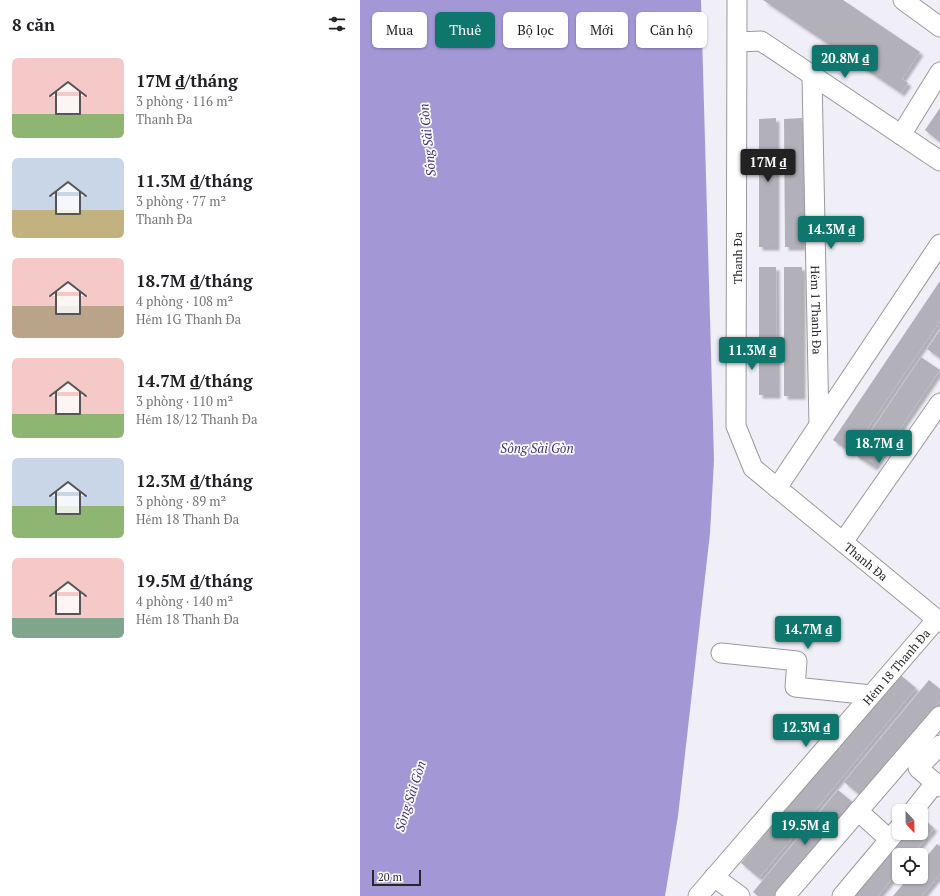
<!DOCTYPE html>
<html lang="vi">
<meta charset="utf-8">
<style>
:root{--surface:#fff;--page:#f2f2f2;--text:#202124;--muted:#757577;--accent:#0f766e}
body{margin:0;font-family:"PT Serif",serif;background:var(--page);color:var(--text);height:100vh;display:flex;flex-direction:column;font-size:15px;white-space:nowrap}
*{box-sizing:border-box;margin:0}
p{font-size:13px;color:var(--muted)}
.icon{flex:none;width:22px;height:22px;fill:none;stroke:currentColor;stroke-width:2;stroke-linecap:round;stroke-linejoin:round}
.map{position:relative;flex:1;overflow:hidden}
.panel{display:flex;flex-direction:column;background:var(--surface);width:360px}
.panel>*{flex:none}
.hud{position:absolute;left:12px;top:12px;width:380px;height:36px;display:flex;gap:8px}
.needle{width:26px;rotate:158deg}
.fabs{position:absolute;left:532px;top:804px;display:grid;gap:8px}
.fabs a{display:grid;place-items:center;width:36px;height:36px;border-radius:6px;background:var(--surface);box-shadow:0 1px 3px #0004;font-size:20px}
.scale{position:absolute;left:12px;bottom:10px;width:49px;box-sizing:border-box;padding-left:4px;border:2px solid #28282b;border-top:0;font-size:11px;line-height:14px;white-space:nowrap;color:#28282b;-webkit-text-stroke:3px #fdfdfe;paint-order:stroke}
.price{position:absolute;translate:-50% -34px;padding:0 9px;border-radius:4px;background:var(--accent);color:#fff;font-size:13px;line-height:26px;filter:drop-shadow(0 1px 2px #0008)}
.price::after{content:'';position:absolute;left:50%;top:24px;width:12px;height:9px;margin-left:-6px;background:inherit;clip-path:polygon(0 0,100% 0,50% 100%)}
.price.on{background:#222;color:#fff}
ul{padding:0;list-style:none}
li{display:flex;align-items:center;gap:12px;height:100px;padding:0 12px}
li span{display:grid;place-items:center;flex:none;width:112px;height:80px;border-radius:6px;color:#555}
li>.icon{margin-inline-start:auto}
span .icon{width:48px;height:48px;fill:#fffc;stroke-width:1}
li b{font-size:17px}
h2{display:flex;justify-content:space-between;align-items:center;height:48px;padding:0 12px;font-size:17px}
.pill{padding:0 14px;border-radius:6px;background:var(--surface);box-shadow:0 1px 3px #0004;font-size:14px;line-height:36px}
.pill.on{background:var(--accent);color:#fff}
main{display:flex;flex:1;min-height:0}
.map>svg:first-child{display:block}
.water{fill:#a397d6}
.building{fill:#b2b1ba;filter:url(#shadow)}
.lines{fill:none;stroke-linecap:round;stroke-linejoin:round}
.minor-casing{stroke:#9a99a1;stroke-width:21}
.minor{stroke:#fff;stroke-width:19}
.labels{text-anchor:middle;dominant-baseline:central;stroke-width:3.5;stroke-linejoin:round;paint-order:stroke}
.street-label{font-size:12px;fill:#28282b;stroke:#fdfdfe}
.water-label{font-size:13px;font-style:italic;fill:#452f7a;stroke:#fdfdfe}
</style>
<main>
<section class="panel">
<h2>8 căn<svg class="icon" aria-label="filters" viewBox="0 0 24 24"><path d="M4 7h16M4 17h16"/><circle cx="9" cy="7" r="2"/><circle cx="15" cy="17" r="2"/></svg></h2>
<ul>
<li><span style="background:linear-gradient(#f6c9c9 70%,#8fb573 0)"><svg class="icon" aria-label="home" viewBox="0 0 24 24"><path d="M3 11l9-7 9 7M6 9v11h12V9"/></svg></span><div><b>17M ₫/tháng</b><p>3 phòng · 116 m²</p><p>Thanh Đa</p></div></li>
<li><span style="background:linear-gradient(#c9d6e8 65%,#c2b280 0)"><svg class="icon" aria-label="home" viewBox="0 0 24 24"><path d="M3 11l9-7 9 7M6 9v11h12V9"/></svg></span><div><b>11.3M ₫/tháng</b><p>3 phòng · 77 m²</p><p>Thanh Đa</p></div></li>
<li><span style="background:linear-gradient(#f6c9c9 60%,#b9a48a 0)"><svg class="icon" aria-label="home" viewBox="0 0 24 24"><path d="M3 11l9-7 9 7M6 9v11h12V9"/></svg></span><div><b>18.7M ₫/tháng</b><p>4 phòng · 108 m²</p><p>Hẻm 1G Thanh Đa</p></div></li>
<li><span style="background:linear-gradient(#f6c9c9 70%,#8fb573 0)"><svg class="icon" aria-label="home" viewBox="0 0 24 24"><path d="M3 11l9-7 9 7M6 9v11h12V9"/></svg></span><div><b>14.7M ₫/tháng</b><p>3 phòng · 110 m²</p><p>Hẻm 18/12 Thanh Đa</p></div></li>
<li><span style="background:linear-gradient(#c9d6e8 60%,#8fb573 0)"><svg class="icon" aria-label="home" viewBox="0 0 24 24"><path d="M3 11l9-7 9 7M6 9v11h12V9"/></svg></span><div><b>12.3M ₫/tháng</b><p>3 phòng · 89 m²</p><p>Hẻm 18 Thanh Đa</p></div></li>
<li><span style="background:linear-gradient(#f6c9c9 75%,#7fa58c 0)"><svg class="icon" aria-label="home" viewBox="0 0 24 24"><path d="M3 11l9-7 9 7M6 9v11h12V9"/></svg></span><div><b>19.5M ₫/tháng</b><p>4 phòng · 140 m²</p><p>Hẻm 18 Thanh Đa</p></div></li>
</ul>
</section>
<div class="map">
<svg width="580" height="896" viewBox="0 0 580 896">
<defs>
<filter id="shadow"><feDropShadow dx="3.5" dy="3.5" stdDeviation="1" flood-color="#0004"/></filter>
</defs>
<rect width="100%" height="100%" fill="#f0eef7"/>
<path class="water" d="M0,0H341L354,460L350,533L318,816L305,896H0Z"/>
<path class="building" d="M403,0H483L560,52L542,79L548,83L541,93Z
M580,108V142L565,130Z
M416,118V247H399V119Z
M442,118V247H425L424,119Z
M399,267H416L417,395H399Z
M424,267H442V396H424Z
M580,281V321L491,453L473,440Z
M580,330V358L567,349Z
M561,357L580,370L514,467L495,455Z
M539,674L556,688L399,878L381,863Z
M569,680L580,689V701L501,796L484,782Z
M478,790L495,804L418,896H398L393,892Z
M561,817L574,828L552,855H539V870L518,896H488L541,833H561Z
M577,844L580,846V874L562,896H533L549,877H561V863Z"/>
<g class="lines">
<g class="minor-casing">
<g id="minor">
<path id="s1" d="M377,0L376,426L393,468L580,622"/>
<path d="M543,0L580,27"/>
<path d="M378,42L401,41L580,161"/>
<path id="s2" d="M452,76L459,425"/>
<path d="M541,135L580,72"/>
<path d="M417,488L580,244"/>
<path d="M483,542L580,403"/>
<path d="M361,653L437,661L435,687L511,695"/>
<path d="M580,745L558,768L580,787"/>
<path d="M498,811L529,839"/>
<path d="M553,811L575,783"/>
<path d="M354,877L380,896"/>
<path id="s3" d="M338,896L577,619"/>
<path d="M425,896L580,716"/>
<path d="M482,896L539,828"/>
</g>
</g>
<use href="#minor" class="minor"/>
</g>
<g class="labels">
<g class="street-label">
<text transform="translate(377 258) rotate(-90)">Thanh Đa</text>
<text stroke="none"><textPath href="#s2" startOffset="234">Hẻm 1 Thanh Đa</textPath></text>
<text stroke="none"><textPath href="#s1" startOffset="618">Thanh Đa</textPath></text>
<text stroke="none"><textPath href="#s3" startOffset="303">Hẻm 18 Thanh Đa</textPath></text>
</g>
<g class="water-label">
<text transform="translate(67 140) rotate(-96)">Sông Sài Gòn</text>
<text x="177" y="448">Sông Sài Gòn</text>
<text transform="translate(50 796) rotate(-72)">Sông Sài Gòn</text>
</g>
</g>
</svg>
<div class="fabs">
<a><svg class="needle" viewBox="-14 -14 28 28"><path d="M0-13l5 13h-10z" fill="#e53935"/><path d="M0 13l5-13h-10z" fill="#757577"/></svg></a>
<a><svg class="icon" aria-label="locate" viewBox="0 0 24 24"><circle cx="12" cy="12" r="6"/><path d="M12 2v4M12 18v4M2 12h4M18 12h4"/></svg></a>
</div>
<div class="scale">20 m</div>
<b class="price" style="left:485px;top:79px">20.8M ₫</b>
<b class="price on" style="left:408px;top:183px">17M ₫</b>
<b class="price" style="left:471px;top:250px">14.3M ₫</b>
<b class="price" style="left:392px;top:371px">11.3M ₫</b>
<b class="price" style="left:519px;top:464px">18.7M ₫</b>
<b class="price" style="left:448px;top:650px">14.7M ₫</b>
<b class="price" style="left:446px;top:748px">12.3M ₫</b>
<b class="price" style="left:445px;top:846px">19.5M ₫</b>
<div class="hud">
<a class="pill">Mua</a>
<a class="pill on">Thuê</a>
<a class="pill">Bộ lọc</a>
<a class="pill">Mới</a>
<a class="pill">Căn hộ</a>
</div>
</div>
</main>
